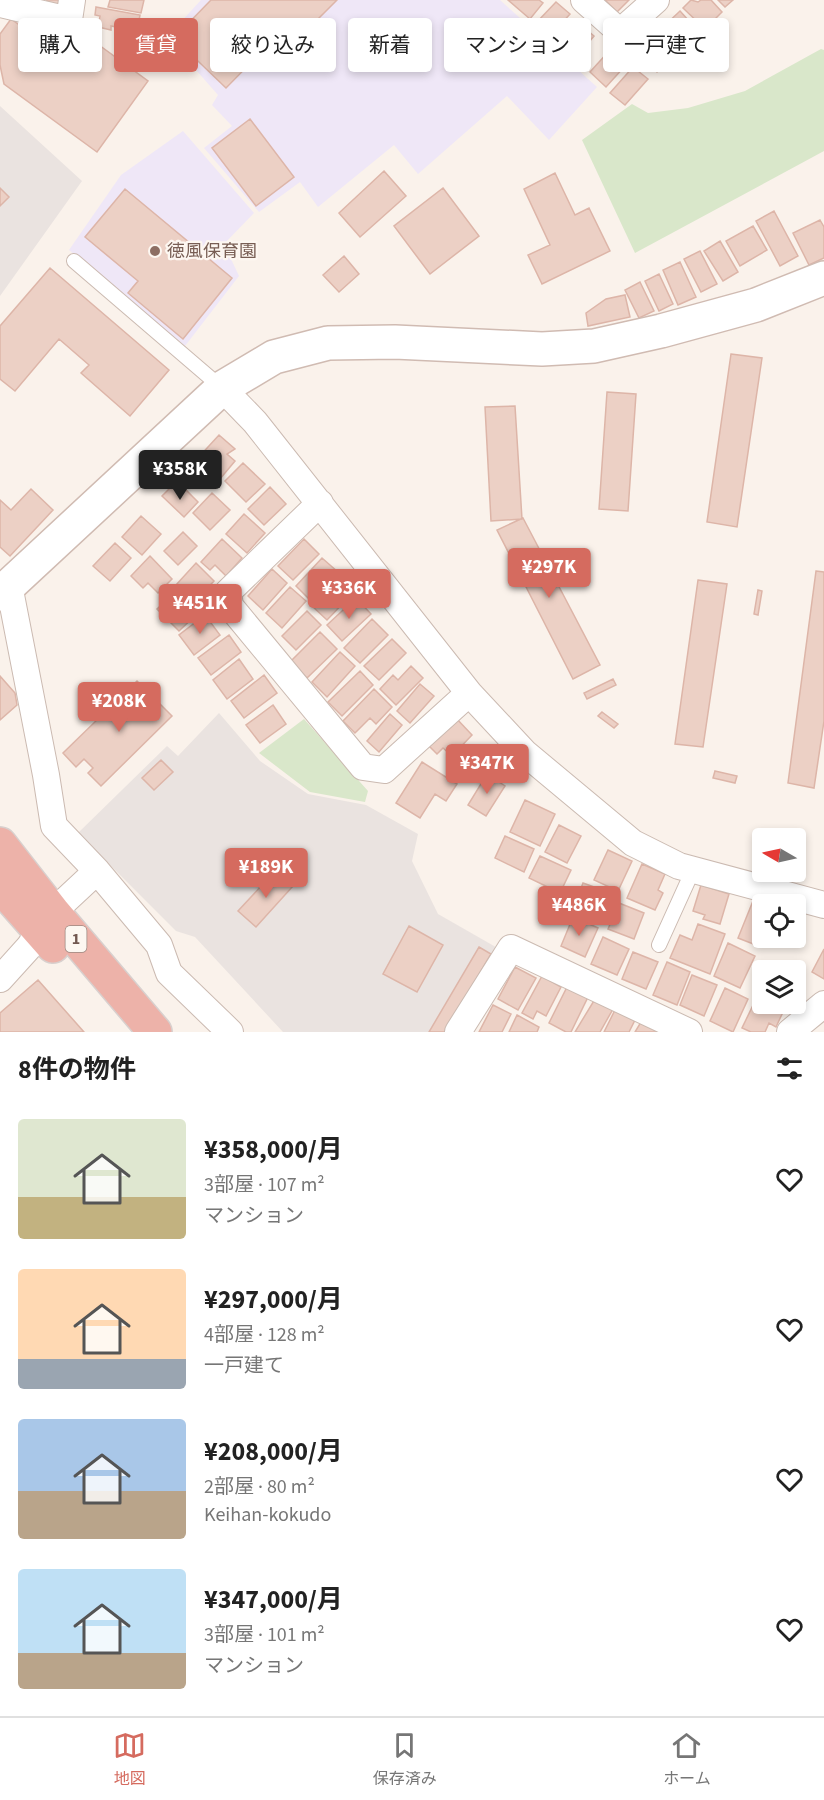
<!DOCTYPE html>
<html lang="ja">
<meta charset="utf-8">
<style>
:root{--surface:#fff;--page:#f6f6f6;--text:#222;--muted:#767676;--line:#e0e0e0;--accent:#d56b5f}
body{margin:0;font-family:"Source Sans 3","Noto Sans JP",sans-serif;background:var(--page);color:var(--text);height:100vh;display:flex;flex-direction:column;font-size:22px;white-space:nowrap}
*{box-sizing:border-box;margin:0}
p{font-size:20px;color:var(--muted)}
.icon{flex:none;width:33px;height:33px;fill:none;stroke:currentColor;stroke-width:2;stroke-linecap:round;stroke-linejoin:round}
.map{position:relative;height:1032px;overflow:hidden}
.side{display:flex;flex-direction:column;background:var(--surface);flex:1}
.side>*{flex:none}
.hud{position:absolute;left:18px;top:18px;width:789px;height:54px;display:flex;gap:12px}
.needle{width:39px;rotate:279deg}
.buttons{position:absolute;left:752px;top:828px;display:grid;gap:12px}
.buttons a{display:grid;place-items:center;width:54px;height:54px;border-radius:6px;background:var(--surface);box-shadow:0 3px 9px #0003;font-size:30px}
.price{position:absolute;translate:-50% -51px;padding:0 14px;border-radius:6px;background:var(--accent);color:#fff;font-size:20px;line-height:39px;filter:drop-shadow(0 2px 3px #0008)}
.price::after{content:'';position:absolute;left:50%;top:36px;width:18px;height:14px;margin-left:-9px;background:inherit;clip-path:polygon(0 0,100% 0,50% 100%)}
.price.current{background:#222;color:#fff}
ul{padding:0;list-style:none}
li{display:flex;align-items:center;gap:18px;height:150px;padding:0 18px}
li span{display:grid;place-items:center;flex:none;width:168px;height:120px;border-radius:6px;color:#555}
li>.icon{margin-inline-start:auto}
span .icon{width:72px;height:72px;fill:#fffc;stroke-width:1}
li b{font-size:26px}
h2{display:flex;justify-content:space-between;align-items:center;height:72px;padding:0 18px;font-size:26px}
.pill{padding:0 21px;border-radius:6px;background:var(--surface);box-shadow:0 3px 9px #0003;font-size:21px;line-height:54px}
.pill.current{background:var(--accent);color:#fff}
.tab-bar{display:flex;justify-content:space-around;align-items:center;height:84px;border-top:2px solid var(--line);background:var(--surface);font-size:16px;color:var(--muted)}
.tab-bar a{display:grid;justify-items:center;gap:3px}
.tab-bar .current{color:var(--accent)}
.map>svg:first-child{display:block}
.industrial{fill:#eae3e0}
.education{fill:#efe7f7}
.green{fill:#d9e7ca}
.building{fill:#ecd0c5;stroke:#ddb5a8;stroke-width:1.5}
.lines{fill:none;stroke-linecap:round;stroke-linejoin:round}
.lane-casing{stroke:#cbbab1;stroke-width:16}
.street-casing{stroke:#cbbab1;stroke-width:28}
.secondary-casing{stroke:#d0bbb2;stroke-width:36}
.highway-casing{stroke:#d8d0ce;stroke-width:36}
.lane{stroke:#fff;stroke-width:14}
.street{stroke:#fff;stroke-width:26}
.secondary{stroke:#fff;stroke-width:33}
.highway{stroke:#edb2a9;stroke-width:33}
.education-dot{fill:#8d6e63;stroke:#fdf7f1;stroke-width:2}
.labels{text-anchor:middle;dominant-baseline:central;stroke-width:4.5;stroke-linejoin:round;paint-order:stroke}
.shield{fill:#fdf7f1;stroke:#9c8880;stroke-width:1.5}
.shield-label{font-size:16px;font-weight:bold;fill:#725850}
.education-label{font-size:18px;fill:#785e54;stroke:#fdf7f1;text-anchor:start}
</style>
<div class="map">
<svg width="824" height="1032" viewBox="0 0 824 1032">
<rect width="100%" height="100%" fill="#faf2eb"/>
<path class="industrial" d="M0,106L82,181L0,296Z
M219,713L260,761L308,794L366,805L418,834L412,861L438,914L501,950L450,1032H283L195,937L176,931L78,833L167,746L178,756Z"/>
<path class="education" d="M201,0H500L597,87L549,140L507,96L418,174L394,145L318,207L300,182L259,212L204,148L232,126L212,105L218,95L167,37Z
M183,131L254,213L224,244L239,276L185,346L69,250L121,175Z"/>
<path class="green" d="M821,49L824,50V151L635,253L582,140L632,104L648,113L688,108L745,91Z
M304,719L368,791L365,802L310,792L259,753Z"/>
<path class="building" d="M47,0H65L63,9L46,5Z
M110,0H144L141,13L108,7Z
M211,0H337L301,36L289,24L226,88L174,38Z
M508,0H539L543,3L530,19Z
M605,0H629L617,12Z
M691,0L698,2L701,0H711L722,12L705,29L683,8Z
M718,0H733L725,7Z
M556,2L570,14L550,36L536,23Z
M96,7L140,15L137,31L111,26V30L98,27L100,16L95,15Z
M680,11L699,32L681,49L662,28Z
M11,19L70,62L88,37L148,81L97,152L4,84L0,65V34Z
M579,23L594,36L575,59L559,45Z
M660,36L677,53L657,72L641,55Z
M609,51L625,66L606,87L590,72Z
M633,67L648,79L625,105L610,93Z
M250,119L294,177L256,206L212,148Z
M384,171L406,196L360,237L339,213Z
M555,173L575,215L589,208L610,251L542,284L528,255L550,245L524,189Z
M0,188L9,197L0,206Z
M443,188L479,236L430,274L394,226Z
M125,189L232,278L183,339L128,293L138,281L85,237Z
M774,211L798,256L780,266L756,221Z
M820,220L824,227V258L809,265L793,233Z
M753,226L767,250L740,266L726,241Z
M720,241L738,272L723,281L704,251Z
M700,251L717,284L701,292L684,259Z
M344,256L359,274L339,292L323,275Z
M680,262L696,297L678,305L663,270Z
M50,268L169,370L130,416L81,373L89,365L59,339L15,391L0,379V326Z
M659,274L673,304L659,311L645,281Z
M640,282L654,311L639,318L625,290Z
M625,295L630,317L588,326L586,313L606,299Z
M731,354L762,358L737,527L707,522Z
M607,392L636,394L628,511L599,509Z
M515,406L522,519L491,521L485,407Z
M219,435L235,449L227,454L235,461L220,479L197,459Z
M243,463L265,484L246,502L225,481Z
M172,486L180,493L186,490L198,502L184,517L162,496Z
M270,487L286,504L264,525L248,509Z
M31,489L53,510L10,556L0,547V500L11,510Z
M212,493L230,510L210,530L193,513Z
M244,514L265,533L247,553L226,534Z
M141,516L161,534L142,555L122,537Z
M523,518L600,665L573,679L497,530Z
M183,532L197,546L178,565L164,551Z
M222,539L242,558L226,576L215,565L210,570L201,562Z
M304,539L319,554L293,580L278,566Z
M115,543L131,558L110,581L93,566Z
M150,556L172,579L158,593L148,583L143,588L131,576Z
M322,558L338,572L311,601L296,586Z
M196,563L214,581L194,602L176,585Z
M272,569L287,583L263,610L248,596Z
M816,571L824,572V721L814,788L788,783Z
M338,579L353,593L327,620L312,606Z
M698,580L727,584L703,747L675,744Z
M290,587L306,601L282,628L266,613Z
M758,590L762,591L758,615L754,614Z
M176,591L197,614L179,631L157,609Z
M356,598L371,614L342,641L327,625Z
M307,611L321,625L296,650L282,636Z
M205,615L220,635L194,655L179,635Z
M372,619L388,635L360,663L344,648Z
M320,632L337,649L307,678L290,662Z
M229,635L241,652L211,675L198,658Z
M392,639L406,653L379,680L364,666Z
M340,652L355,666L327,697L312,682Z
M239,659L253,679L227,699L213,680Z
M411,666L423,678L396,705L380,689L393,675L398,680Z
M360,671L373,685L342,716L328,702Z
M264,675L277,693L244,718L231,701Z
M0,676L15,693L17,705L0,720Z
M613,679L616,685L587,699L584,693Z
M137,681L172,716L101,786L88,773L93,768L84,759L76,767L63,753Z
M420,684L434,696L410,723L397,711Z
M374,689L392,707L376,724L370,718L355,733L343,721Z
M273,705L286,724L260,743L246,725Z
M602,712L618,724L614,728L598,716Z
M390,714L402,725L379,752L367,741Z
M455,717L472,735L452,756L443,748L437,754L428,745Z
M473,745L488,761L467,782L452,766Z
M161,760L173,772L154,790L142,778Z
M422,762L457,784L446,801L435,794L420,818L396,803Z
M715,771L737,776L735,783L713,778Z
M487,774L505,786L486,816L468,805Z
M525,800L555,814L540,846L510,832Z
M559,825L581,836L567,863L545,852Z
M505,836L534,849L524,872L495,858Z
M608,850L632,861L618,891L594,880Z
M540,856L571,870L560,893L529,878Z
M642,864L665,874L658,890L663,893L655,910L627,898Z
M276,870L293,886L256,927L238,911Z
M583,883L608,892L598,919L573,909Z
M701,885L729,894L720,924L703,919L705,915L693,911Z
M753,901L762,904V938H765L761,947L738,938Z
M619,903L644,913L634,939L608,929Z
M573,917L598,928L585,957L561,946Z
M698,924L725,934L710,974L670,958L680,935L692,940Z
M409,926L443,945L417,992L383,974Z
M603,937L629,949L617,975L591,964Z
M728,943L755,956L740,988L714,976Z
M479,947L491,954L445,1032H429Z
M824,949V979L812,972Z
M633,952L658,962L646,989L622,979Z
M667,962L690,972L677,1005L653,995Z
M776,962L804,973L795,996V970H773Z
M515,967L536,978L518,1010L498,999Z
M692,975L717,985L704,1016L680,1005Z
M542,976L561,987L546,1016L537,1011L533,1019L522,1013Z
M38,980L84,1032H0V1013Z
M567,987L588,997L571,1032H566L549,1023Z
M725,988L748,999L733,1032L710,1021Z
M595,999L613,1009L600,1032H575Z
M756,999L783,1012L776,1027L769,1023L765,1032H751L742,1028Z
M493,1005L511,1014L502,1032H479Z
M615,1010L635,1020L629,1032H604Z
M517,1015L539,1027L537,1032H509Z
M641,1022L659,1032H635Z"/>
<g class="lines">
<g class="lane-casing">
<path id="lane" d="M74,261L222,388
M659,945L693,870"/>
</g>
<g class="street-casing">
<path id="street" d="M584,0L620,32L656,0
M0,4L69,20L72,0
M222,388L255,422L469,693L525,753L633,843L679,866L824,905
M320,503L228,592L230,606L363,767L384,770L469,693
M9,585L46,775L54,826L97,871L159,945L169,973L230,1032
M0,979L29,947L53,912L97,871
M458,1032L511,948L689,1032
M790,1032L824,1004"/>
</g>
<g class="secondary-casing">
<path id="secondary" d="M0,594L222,388L274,357L328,343L395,342L542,349L594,346L661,331L756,305L824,278"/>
</g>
<g class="highway-casing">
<path id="highway" d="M0,844L53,912L155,1032
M0,886L53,946"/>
</g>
<use href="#lane" class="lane"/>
<use href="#street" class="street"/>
<use href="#secondary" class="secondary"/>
<use href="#highway" class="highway"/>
</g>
<circle class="education-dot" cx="155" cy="251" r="6"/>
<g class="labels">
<rect class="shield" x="65.5" y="926" width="21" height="26" rx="4.5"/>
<g class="shield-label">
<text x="76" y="939">1</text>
</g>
<g class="education-label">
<text x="167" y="251">徳風保育園</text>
</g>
</g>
</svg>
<div class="buttons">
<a><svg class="needle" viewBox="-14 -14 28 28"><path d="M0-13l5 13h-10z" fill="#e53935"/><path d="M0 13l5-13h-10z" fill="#767676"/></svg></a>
<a><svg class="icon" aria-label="locate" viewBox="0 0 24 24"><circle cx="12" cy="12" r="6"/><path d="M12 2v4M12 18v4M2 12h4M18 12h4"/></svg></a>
<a><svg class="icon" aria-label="layers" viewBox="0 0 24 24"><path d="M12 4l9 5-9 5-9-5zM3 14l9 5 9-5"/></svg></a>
</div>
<b class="price current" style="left:180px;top:501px">¥358K</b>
<b class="price" style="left:549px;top:599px">¥297K</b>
<b class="price" style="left:349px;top:620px">¥336K</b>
<b class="price" style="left:200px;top:635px">¥451K</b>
<b class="price" style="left:119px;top:733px">¥208K</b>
<b class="price" style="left:487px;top:795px">¥347K</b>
<b class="price" style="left:266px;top:899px">¥189K</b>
<b class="price" style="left:579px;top:937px">¥486K</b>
<div class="hud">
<a class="pill">購入</a>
<a class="pill current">賃貸</a>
<a class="pill">絞り込み</a>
<a class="pill">新着</a>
<a class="pill">マンション</a>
<a class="pill">一戸建て</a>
</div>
</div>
<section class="side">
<h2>8件の物件<svg class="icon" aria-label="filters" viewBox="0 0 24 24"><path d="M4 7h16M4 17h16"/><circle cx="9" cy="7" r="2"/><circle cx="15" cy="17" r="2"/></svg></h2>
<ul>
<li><span style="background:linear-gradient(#dfe7d0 65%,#c2b280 0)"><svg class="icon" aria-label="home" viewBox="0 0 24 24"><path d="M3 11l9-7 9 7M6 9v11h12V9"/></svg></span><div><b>¥358,000/月</b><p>3部屋 · 107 m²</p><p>マンション</p></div><svg class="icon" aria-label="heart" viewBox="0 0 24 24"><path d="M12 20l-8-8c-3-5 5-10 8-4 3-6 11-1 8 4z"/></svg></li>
<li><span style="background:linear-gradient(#ffd9b3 75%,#9aa5b1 0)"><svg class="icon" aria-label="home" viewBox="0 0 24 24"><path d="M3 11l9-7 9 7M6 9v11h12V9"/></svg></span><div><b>¥297,000/月</b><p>4部屋 · 128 m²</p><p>一戸建て</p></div><svg class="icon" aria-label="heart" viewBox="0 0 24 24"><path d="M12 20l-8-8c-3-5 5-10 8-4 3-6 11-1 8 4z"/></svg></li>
<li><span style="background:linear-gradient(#a9c7e8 60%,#b9a48a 0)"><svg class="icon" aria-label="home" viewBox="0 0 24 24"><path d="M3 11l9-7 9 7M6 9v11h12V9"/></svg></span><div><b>¥208,000/月</b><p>2部屋 · 80 m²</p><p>Keihan-kokudo</p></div><svg class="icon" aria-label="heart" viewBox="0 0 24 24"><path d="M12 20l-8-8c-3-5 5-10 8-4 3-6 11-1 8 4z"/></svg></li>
<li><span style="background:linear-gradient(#bfe0f5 70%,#b9a48a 0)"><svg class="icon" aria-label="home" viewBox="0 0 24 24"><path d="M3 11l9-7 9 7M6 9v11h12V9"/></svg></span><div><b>¥347,000/月</b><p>3部屋 · 101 m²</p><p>マンション</p></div><svg class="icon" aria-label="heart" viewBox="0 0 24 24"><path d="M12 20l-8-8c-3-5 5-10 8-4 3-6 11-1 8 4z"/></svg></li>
</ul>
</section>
<nav class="tab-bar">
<a class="current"><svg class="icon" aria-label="map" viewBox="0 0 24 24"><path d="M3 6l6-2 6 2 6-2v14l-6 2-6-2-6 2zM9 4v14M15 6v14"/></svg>地図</a>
<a><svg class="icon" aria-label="saved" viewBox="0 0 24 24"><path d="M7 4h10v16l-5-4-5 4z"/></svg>保存済み</a>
<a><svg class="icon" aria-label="home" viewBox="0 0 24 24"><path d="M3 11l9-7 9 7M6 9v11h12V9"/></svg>ホーム</a>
</nav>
